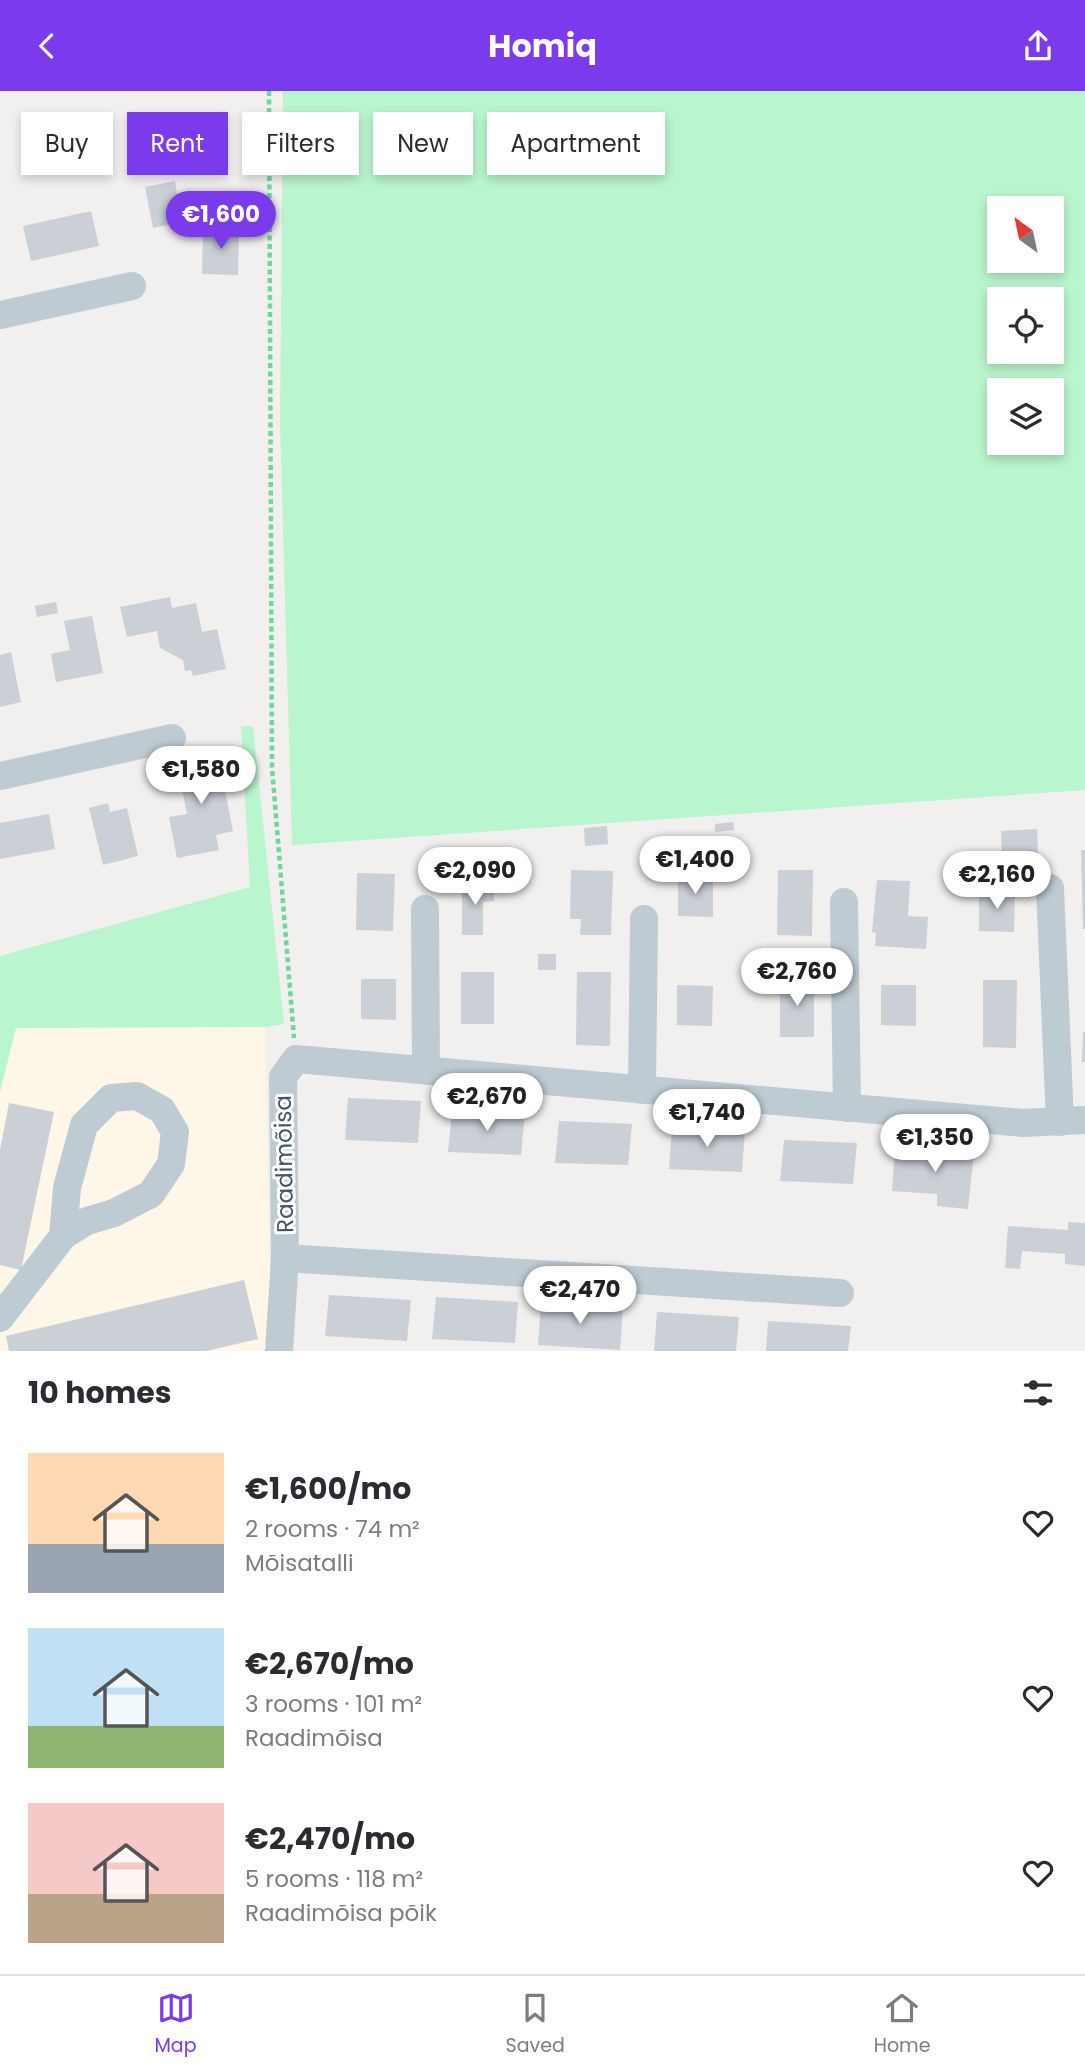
<!DOCTYPE html>
<meta charset="utf-8">
<style>
:root{--surface:#fff;--page:#f2f2f3;--text:#2b2b33;--muted:#7c7c81;--line:#e1e1e2;--accent:#7c3aed}
body{margin:0;font-family:Poppins,sans-serif;background:var(--page);color:var(--text);height:100vh;display:flex;flex-direction:column;font-size:26px;white-space:nowrap}
*{box-sizing:border-box;margin:0}
p{font-size:23px;color:var(--muted)}
.icon{flex:none;width:38px;height:38px;fill:none;stroke:currentColor;stroke-width:2;stroke-linecap:round;stroke-linejoin:round}
.map{position:relative;height:1260px;overflow:hidden}
.details{display:flex;flex-direction:column;background:var(--surface);flex:1}
.details>*{flex:none}
.guide{position:absolute;left:21px;top:21px;width:700px;height:63px;display:flex;gap:14px}
.needle{width:46px;rotate:327deg}
.controls{position:absolute;left:987px;top:105px;display:grid;gap:14px}
.controls a{display:grid;place-items:center;width:77px;height:77px;border-radius:0px;background:var(--surface);box-shadow:0 4px 10px #0003;font-size:35px}
.price{position:absolute;translate:-50% -60px;padding:0 16px;border-radius:24px;background:#fff;color:#222;font-size:23px;line-height:46px;filter:drop-shadow(0 2px 4px #0008)}
.price::after{content:'';position:absolute;left:50%;top:42px;width:21px;height:16px;margin-left:-10px;background:inherit;clip-path:polygon(0 0,100% 0,50% 100%)}
.price.active{background:var(--accent);color:#fff}
ul{padding:0;list-style:none}
li{display:flex;align-items:center;gap:21px;height:175px;padding:0 28px}
li span{display:grid;place-items:center;flex:none;width:196px;height:140px;border-radius:0px;color:#555}
li>.icon{margin-inline-start:auto}
span .icon{width:84px;height:84px;fill:#fffc;stroke-width:1}
li b{font-size:30px}
h2{display:flex;justify-content:space-between;align-items:center;height:84px;padding:0 28px;font-size:30px}
.pill{padding:0 24px;border-radius:0px;background:var(--surface);box-shadow:0 4px 10px #0003;font-size:24px;line-height:63px}
.pill.active{background:var(--accent);color:#fff}
header{display:flex;justify-content:space-between;align-items:center;height:91px;padding:0 28px;background:var(--accent);color:#fff;font-size:32px;font-weight:700}
.dock{display:flex;justify-content:space-around;align-items:center;height:98px;border-top:2px solid var(--line);background:var(--surface);font-size:19px;color:var(--muted)}
.dock a{display:grid;justify-items:center;gap:4px}
.dock .active{color:var(--accent)}
.map>svg:first-child{display:block}
.commercial{fill:#fef7e8}
.green{fill:#b9f5cd;fill-rule:evenodd}
.building{fill:#cbcfd6}
.lines{fill:none;stroke-linecap:round;stroke-linejoin:round}
.path{stroke:#6dd79e;stroke-width:4.5;stroke-dasharray:5 3.5;stroke-linecap:butt}
.minor{stroke:#becbd3;stroke-width:28}
.labels{text-anchor:middle;dominant-baseline:central;stroke-width:6;stroke-linejoin:round;paint-order:stroke}
.street-label{font-size:23px;fill:#455460;stroke:#fff}
</style>
<header><svg class="icon" aria-label="back" viewBox="0 0 24 24"><path d="M15 5l-7 7 7 7"/></svg>Homiq<svg class="icon" aria-label="share" viewBox="0 0 24 24"><path d="M12 15V3M7 8l5-5 5 5M5 13v7h14v-7"/></svg></header>
<div class="map">
<svg width="1085" height="1260" viewBox="0 0 1085 1260">
<rect width="100%" height="100%" fill="#f2efef"/>
<path class="commercial" d="M265,936L271,1252L265,1260H0V1001L15,937Z"/>
<path class="green" d="M283,0H1085V699L292,754L280,334ZM999,117H1052V170H999ZM999,208H1052V261H999ZM999,299H1052V352H999Z
M241,635H253L284,933L265,936L16,937L0,1001V865L250,796Z"/>
<path class="building" d="M175,90L177,103L185,101L189,118L180,120L182,131L153,137L145,96Z
M91,120L99,155L31,170L23,135Z
M203,136L239,137L238,184L202,183Z
M170,506L172,517L196,512L202,541L217,538L226,578L193,585L191,579L185,580L183,569L160,557L157,540L127,546L120,516Z
M56,511L58,522L37,526L35,515Z
M92,525L103,582L56,591L51,563L70,559L64,530Z
M11,561L21,611L0,616V564Z
M217,659L233,740L216,744L219,759L177,767L169,726L187,723L176,667Z
M108,712L110,721L127,717L138,765L103,774L89,717Z
M49,723L55,758L0,768V732Z
M733,731L734,739L715,741V733Z
M607,735L608,753L585,755L584,737Z
M1037,738L1038,763L1002,765L1001,740Z
M1081,759H1085V838H1083Z
M571,779L613,780L611,844H580L581,828H570Z
M778,779H813L812,845L777,844Z
M357,782L395,783L393,840L356,839Z
M678,784L713,785V826L678,825Z
M877,789L910,790L908,825L928,826L926,858L875,855L876,842L872,841Z
M462,793H494V810L483,811V844H462Z
M979,799L1015,800L1014,841L979,840Z
M538,863H556V879H538Z
M461,881H494V933H461Z
M577,881H611L610,955L576,954Z
M780,887H814V946H780Z
M361,888H396V929L361,928Z
M983,889H1017L1016,957L983,956Z
M677,894L713,895L712,935L677,934Z
M881,894H916V935L881,934Z
M1083,941H1085V971H1082Z
M348,1007L421,1010L418,1052L345,1049Z
M9,1012L54,1021L21,1179L0,1174V1059Z
M452,1020L525,1022L521,1064L448,1061Z
M559,1030L632,1033L628,1074L555,1072Z
M672,1036L745,1039L742,1081L669,1078Z
M784,1049L857,1052L853,1093L780,1090Z
M895,1055L974,1061L968,1118L937,1115V1103L892,1100Z
M1068,1131L1085,1132V1175L1065,1173V1163L1022,1160L1020,1178L1005,1177L1008,1135L1068,1139Z
M244,1189L258,1248L206,1260H9L6,1245Z
M329,1204L411,1209L407,1250L325,1245Z
M436,1206L518,1211L515,1252L432,1248Z
M541,1212L623,1217L620,1259L538,1254Z
M657,1221L739,1226L736,1260H654Z
M768,1230L851,1235L848,1260H766Z"/>
<g class="lines">
<path class="path" d="M269,0L272,676L294,947"/>
<path class="minor" d="M0,224L132,195
M0,685L172,647
M1050,797L1060,1031
M844,811L847,1017
M425,818L426,980
M642,999L644,828
M285,1167L840,1202
M0,1227L63,1145L87,1130L114,1122L151,1103L171,1073L175,1041L162,1019L137,1005L111,1007L84,1034L67,1097L63,1145
M279,1260L285,1167L283,986L296,968L1023,1032L1085,1029"/>
</g>
<g class="labels">
<g class="street-label">
<text transform="translate(284 1073) rotate(-91)">Raadimõisa</text>
</g>
</g>
</svg>
<div class="controls">
<a><svg class="needle" viewBox="-14 -14 28 28"><path d="M0-13l5 13h-10z" fill="#e53935"/><path d="M0 13l5-13h-10z" fill="#7c7c81"/></svg></a>
<a><svg class="icon" aria-label="locate" viewBox="0 0 24 24"><circle cx="12" cy="12" r="6"/><path d="M12 2v4M12 18v4M2 12h4M18 12h4"/></svg></a>
<a><svg class="icon" aria-label="layers" viewBox="0 0 24 24"><path d="M12 4l9 5-9 5-9-5zM3 14l9 5 9-5"/></svg></a>
</div>
<b class="price active" style="left:221px;top:160px">€1,600</b>
<b class="price" style="left:201px;top:715px">€1,580</b>
<b class="price" style="left:695px;top:805px">€1,400</b>
<b class="price" style="left:475px;top:816px">€2,090</b>
<b class="price" style="left:997px;top:820px">€2,160</b>
<b class="price" style="left:797px;top:917px">€2,760</b>
<b class="price" style="left:487px;top:1042px">€2,670</b>
<b class="price" style="left:707px;top:1058px">€1,740</b>
<b class="price" style="left:935px;top:1083px">€1,350</b>
<b class="price" style="left:580px;top:1235px">€2,470</b>
<div class="guide">
<a class="pill">Buy</a>
<a class="pill active">Rent</a>
<a class="pill">Filters</a>
<a class="pill">New</a>
<a class="pill">Apartment</a>
</div>
</div>
<section class="details">
<h2>10 homes<svg class="icon" aria-label="filters" viewBox="0 0 24 24"><path d="M4 7h16M4 17h16"/><circle cx="9" cy="7" r="2"/><circle cx="15" cy="17" r="2"/></svg></h2>
<ul>
<li><span style="background:linear-gradient(#ffd9b3 65%,#9aa5b1 0)"><svg class="icon" aria-label="home" viewBox="0 0 24 24"><path d="M3 11l9-7 9 7M6 9v11h12V9"/></svg></span><div><b>€1,600/mo</b><p>2 rooms · 74 m²</p><p>Mõisatalli</p></div><svg class="icon" aria-label="heart" viewBox="0 0 24 24"><path d="M12 20l-8-8c-3-5 5-10 8-4 3-6 11-1 8 4z"/></svg></li>
<li><span style="background:linear-gradient(#bfe0f5 70%,#8fb573 0)"><svg class="icon" aria-label="home" viewBox="0 0 24 24"><path d="M3 11l9-7 9 7M6 9v11h12V9"/></svg></span><div><b>€2,670/mo</b><p>3 rooms · 101 m²</p><p>Raadimõisa</p></div><svg class="icon" aria-label="heart" viewBox="0 0 24 24"><path d="M12 20l-8-8c-3-5 5-10 8-4 3-6 11-1 8 4z"/></svg></li>
<li><span style="background:linear-gradient(#f6c9c9 65%,#b9a48a 0)"><svg class="icon" aria-label="home" viewBox="0 0 24 24"><path d="M3 11l9-7 9 7M6 9v11h12V9"/></svg></span><div><b>€2,470/mo</b><p>5 rooms · 118 m²</p><p>Raadimõisa põik</p></div><svg class="icon" aria-label="heart" viewBox="0 0 24 24"><path d="M12 20l-8-8c-3-5 5-10 8-4 3-6 11-1 8 4z"/></svg></li>
</ul>
</section>
<nav class="dock">
<a class="active"><svg class="icon" aria-label="map" viewBox="0 0 24 24"><path d="M3 6l6-2 6 2 6-2v14l-6 2-6-2-6 2zM9 4v14M15 6v14"/></svg>Map</a>
<a><svg class="icon" aria-label="saved" viewBox="0 0 24 24"><path d="M7 4h10v16l-5-4-5 4z"/></svg>Saved</a>
<a><svg class="icon" aria-label="home" viewBox="0 0 24 24"><path d="M3 11l9-7 9 7M6 9v11h12V9"/></svg>Home</a>
</nav>
